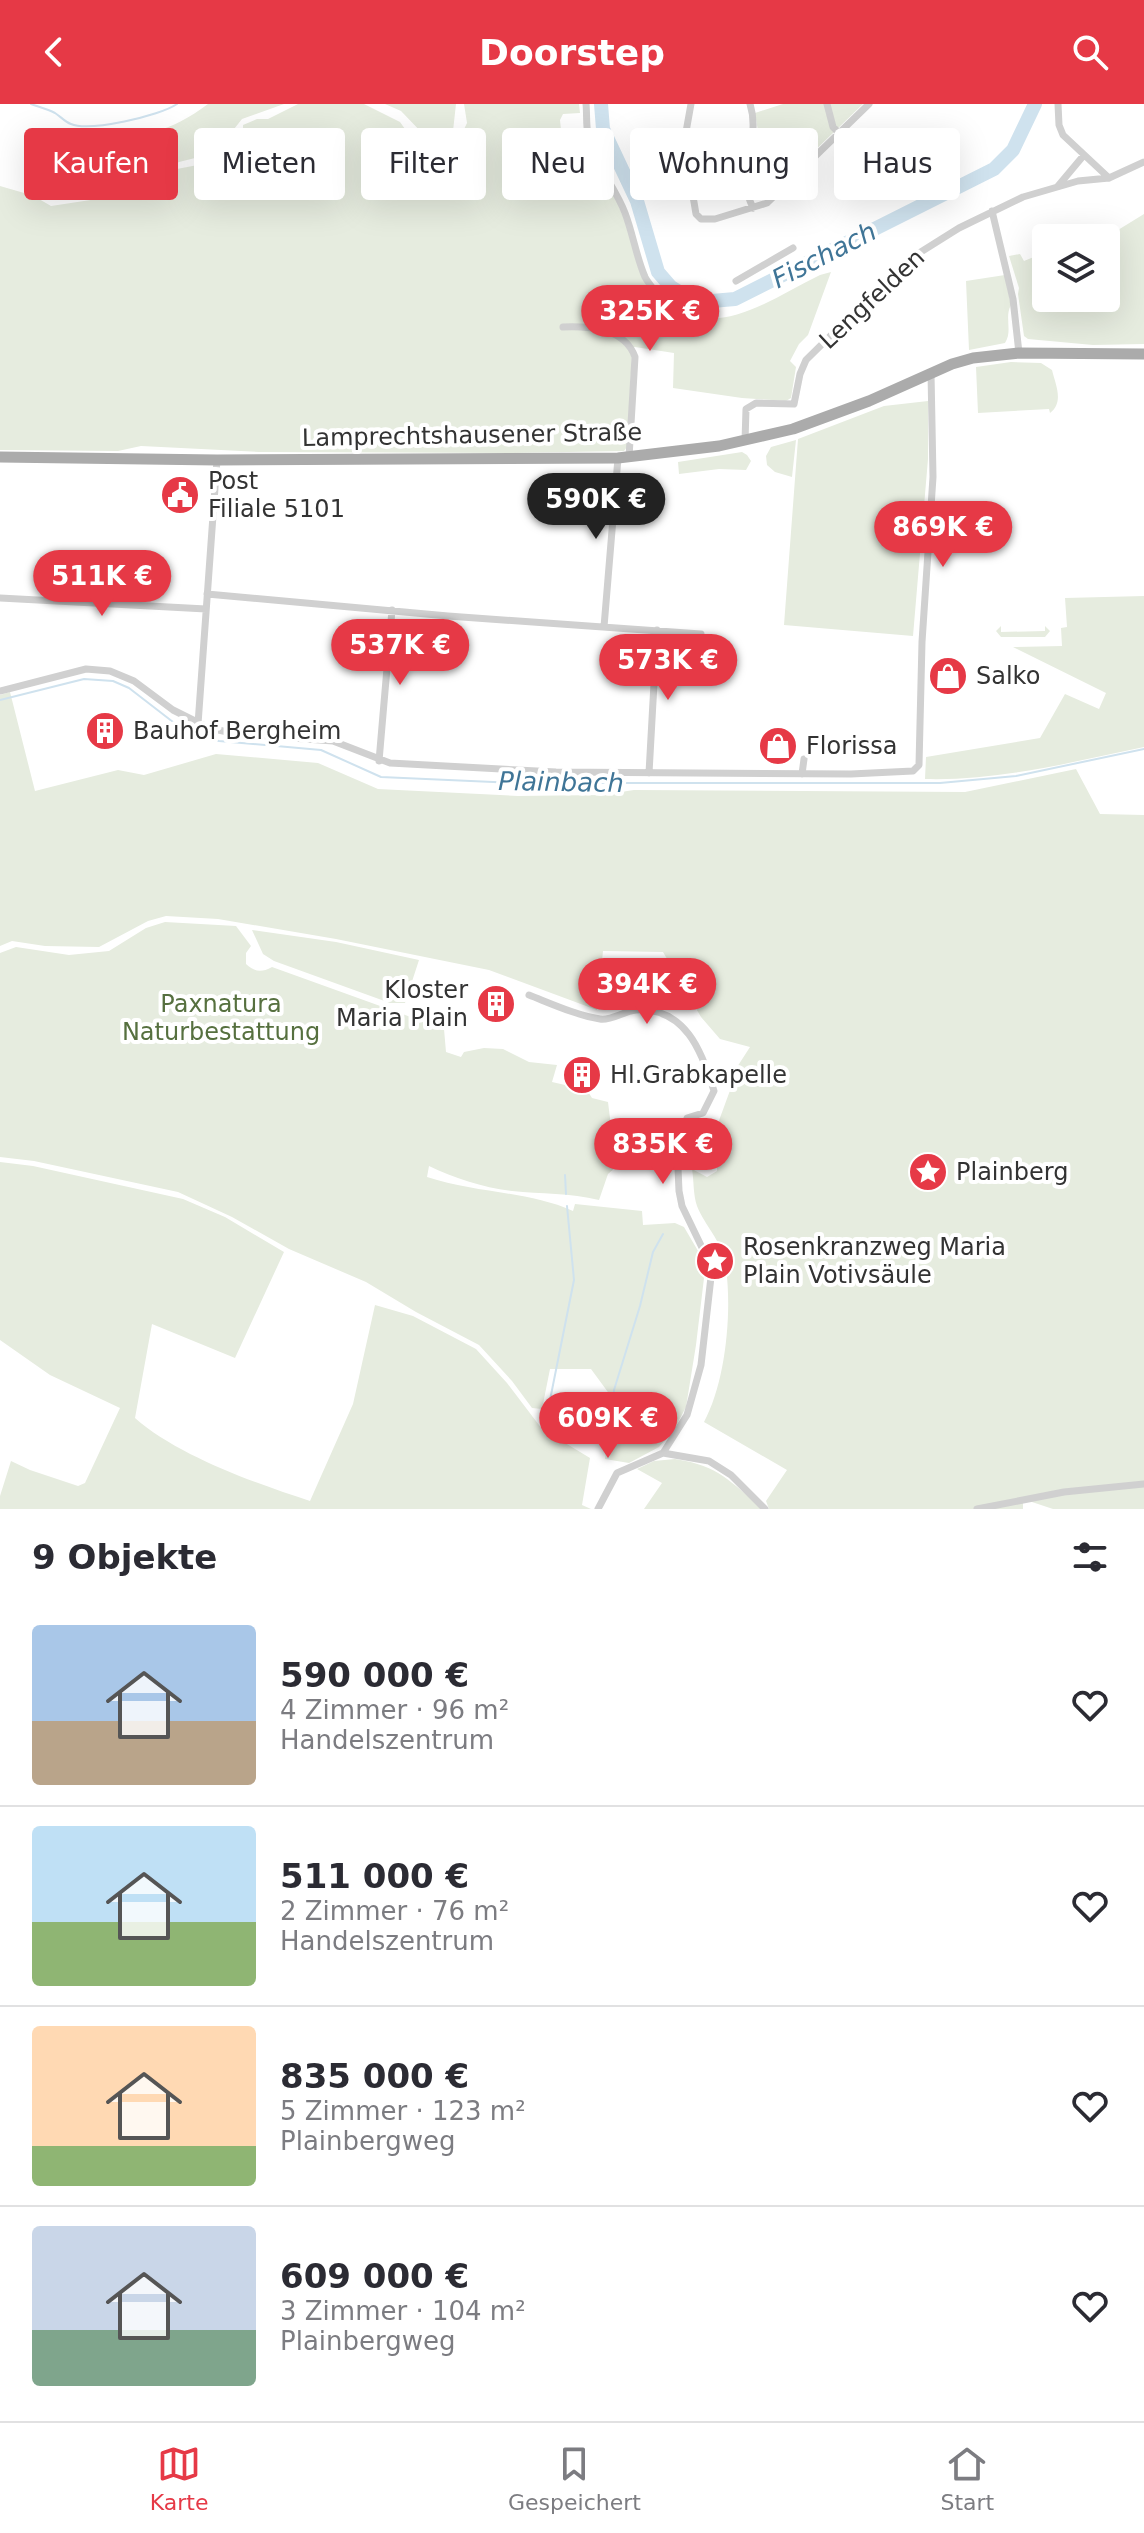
<!DOCTYPE html>
<html lang="de">
<meta charset="utf-8">
<style>
:root{--surface:#fff;--page:#f7f7f7;--text:#2b2b33;--muted:#7c7c81;--line:#e1e1e2;--accent:#e63946}
body{margin:0;font-family:"DejaVu Sans",sans-serif;background:var(--page);color:var(--text);height:100vh;display:flex;flex-direction:column;font-size:30px;white-space:nowrap}
*{box-sizing:border-box;margin:0}
p{font-size:26px;color:var(--muted)}
.icon{flex:none;width:44px;height:44px;fill:none;stroke:currentColor;stroke-width:2;stroke-linecap:round;stroke-linejoin:round}
.map{position:relative;height:1405px;overflow:hidden}
.panel{display:flex;flex-direction:column;background:var(--surface);flex:1}
.panel>*{flex:none}
.banner{position:absolute;left:24px;top:24px;width:1096px;height:72px;display:flex;gap:16px}
.buttons{position:absolute;left:1032px;top:120px;display:grid;gap:16px}
.buttons a{display:grid;place-items:center;width:88px;height:88px;border-radius:8px;background:var(--surface);box-shadow:0 8px 32px #0002;font-size:40px}
.price{position:absolute;translate:-50% -68px;padding:0 18px;border-radius:28px;background:var(--accent);color:#fff;font-size:26px;line-height:52px;filter:drop-shadow(0 2px 4px #0008)}
.price::after{content:'';position:absolute;left:50%;top:48px;width:24px;height:18px;margin-left:-12px;background:inherit;clip-path:polygon(0 0,100% 0,50% 100%)}
.price.active{background:#222;color:#fff}
ul{padding:0;list-style:none}
li{display:flex;align-items:center;gap:24px;height:200px;padding:0 32px}
li+li{border-top:2px solid var(--line)}
li span{display:grid;place-items:center;flex:none;width:224px;height:160px;border-radius:8px;color:#555}
li>.icon{margin-inline-start:auto}
span .icon{width:96px;height:96px;fill:#fffc;stroke-width:1}
li b{font-size:34px}
h2{display:flex;justify-content:space-between;align-items:center;height:96px;padding:0 32px;font-size:34px}
.chip{padding:0 28px;border-radius:8px;background:var(--surface);box-shadow:0 8px 32px #0002;font-size:28px;line-height:72px}
.chip.active{background:var(--accent);color:#fff}
header{display:flex;justify-content:space-between;align-items:center;height:104px;padding:0 32px;background:var(--accent);color:#fff;font-size:36px;font-weight:700}
.tabs{display:flex;justify-content:space-around;align-items:center;height:112px;border-top:2px solid var(--line);background:var(--surface);font-size:22px;color:var(--muted)}
.tabs a{display:grid;justify-items:center;gap:4px}
.tabs .active{color:var(--accent)}
.map>svg:first-child{display:block}
.green{fill:#e6ecdf}
.water{fill:#cfe2ee}
.lines{fill:none;stroke-linecap:round;stroke-linejoin:round}
.stream{stroke:#cfe2ee;stroke-width:2}
.river{stroke:#cfe2ee;stroke-width:14}
.minor{stroke:#d0d0d0;stroke-width:7}
.primary{stroke:#ababab;stroke-width:11}
.labels{text-anchor:middle;dominant-baseline:central;stroke-width:8;stroke-linejoin:round;paint-order:stroke}
.street-label{font-size:24px;fill:#333;stroke:#fff}
.poi-label{font-size:24px;fill:#333;stroke:#fff;text-anchor:start}
.park-label{font-size:24px;fill:#56703f;stroke:#fff}
.water-label{font-size:26px;font-style:italic;fill:#3f7597;stroke:#fff}
</style>
<header><svg class="icon" aria-label="back" viewBox="0 0 24 24"><path d="M15 5l-7 7 7 7"/></svg>Doorstep<svg class="icon" aria-label="search" viewBox="0 0 24 24"><circle cx="10" cy="10" r="6"/><path d="M15 15l6 6"/></svg></header>
<div class="map">
<svg width="1144" height="1405" viewBox="0 0 1144 1405">
<rect width="100%" height="100%" fill="#fff"/>
<path class="green" d="M208,0H284L242,15L215,49L179,58L141,79L104,87L32,91L51,102L137,89L177,65L208,59L243,30V21L257,15H268L298,0H364L400,18L410,32L435,45L455,44L467,19L464,0H579L580,9L563,10L560,16L561,26L584,31L593,54L614,91L658,196C715,239 765,198 820,171L831,168L808,231L799,240L790,257L796,263L791,294L786,297L742,294L673,284L674,249L635,243L630,244L632,250L627,343L624,347L512,349L259,348L141,342L118,347L0,346V82L31,91L71,34C126,36 163,34 208,0Z
M385,0H456L453,27L442,33L425,32L401,7Z
M783,0H863L804,57L783,33L752,64L749,63L758,27L755,9Z
M1144,110V240L1093,241L1028,235L1024,232L1018,190L1019,184L1009,152L1020,150L1024,157L1041,150L1046,135V194H1106L1105,134Z
M1005,171L1011,201C1004,213 1013,227 1005,239L969,246L966,177Z
M1011,258L1041,259L1052,266C1056,282 1064,298 1050,309L1049,305L978,309L976,263Z
M928,297V355L913,532L784,521L798,335L884,302Z
M796,336L792,373L775,368L767,361L766,352L771,343Z
M742,348L747,351L751,357L746,366L719,365L679,370L678,358Z
M1144,492V643C1072,658 999,677 925,675L926,653L1040,634L1065,590L1099,605L1106,589L1013,543L1062,542L1061,524L1067,523L1065,494Z
M1001,522V528L1045,527V522L1050,527L1045,533H1001L996,527Z
M10,588L35,687L118,666L144,671L216,650L318,659L378,685L518,692L601,691L634,686L965,688L1076,665L1100,710L1144,711V1405H1053L1023,1395V1405H769L766,1397L787,1366L704,1318C726,1278 733,1204 725,1158C721,1136 705,1122 697,1102C693,1091 694,1077 692,1065L707,1073L717,1067V1022L732,981L730,974L750,943L720,935L701,913L663,848L603,847L597,906L489,866L336,835L218,815L166,812L148,817L99,843L45,842L12,837L0,842V591Z
M165,818L236,822L251,842L246,849V860C255,868 261,869 272,863L444,925L446,948L461,953L464,948L484,944L503,945L529,958L557,961L552,978L587,986L592,994L608,998L616,1063L608,1070L599,1096C570,1089 541,1090 512,1087C485,1084 453,1074 429,1062L427,1073C475,1089 528,1087 573,1107L575,1100L642,1107L643,1121L675,1119L684,1123L701,1152L704,1174L696,1241L686,1303L675,1324L659,1343L629,1359L605,1355L613,1295L591,1265H550L542,1305L532,1304L512,1277L479,1241L416,1208L366,1178L289,1145L232,1113L178,1088L34,1057L0,1053V849L16,843L69,851L109,847L146,824Z
M252,826L336,838L419,856L405,899H390L274,857L263,850Z
M0,1058L33,1062L183,1095L225,1113L284,1148L235,1254L152,1220L135,1314C178,1352 255,1379 310,1397L353,1300L375,1201L413,1212L476,1245L507,1279L542,1325L590,1354L582,1401L591,1405H0V1392L11,1357L30,1366L78,1382L85,1379L120,1304L50,1271L0,1236Z
M675,1355C721,1362 729,1378 764,1405H644L662,1379L637,1365L654,1357Z"/>
<path class="water" d="M565,1309L568,1314L575,1313L586,1317L584,1331L569,1330L566,1325L557,1322L558,1312Z"/>
<g class="lines">
<path class="stream" d="M31,0C39,3 47,5 55,9C60,12 65,18 71,20C89,28 160,12 177,0
M0,596L84,575L113,577L129,584L173,618L201,633L219,637L321,646L381,673L518,679H940L1016,672L1144,645
M565,1071L566,1090
M550,1296L574,1176L567,1102
M608,1354L606,1334L611,1322L614,1286L640,1202L653,1148L663,1130"/>
<path class="river" d="M601,0L603,25L637,97L658,168L671,183L687,193L712,197L735,195L994,65L1013,46L1035,0"/>
<path class="minor" d="M586,0C587,10 586,21 588,31C593,59 615,82 625,109C633,130 636,152 645,173C650,183 663,193 664,204C665,212 662,221 655,225C646,230 617,212 603,211L593,218L592,223
M691,0L684,39L696,110L701,115H715L767,99L869,0
M750,0C762,38 734,66 753,104
M827,0L833,23L839,29
M1058,0L1059,21L1063,31L1109,74
M1058,82L1084,51
M992,107L1013,195L1019,249
M736,177L793,144
M563,223C589,222 625,224 635,253L629,353
M745,337L746,305L756,299L794,300L800,270L806,256L879,184L916,151L959,124L1023,93L1078,77L1109,74L1144,58
M207,490L448,512L701,530
M0,494L206,505
M604,523L618,354
M0,587L86,565L110,567L134,577L173,606L209,624L237,630L333,637L390,659L556,668L851,670L913,667L919,661L922,538L933,373L931,269
M198,620L217,356
M379,657L392,506
M649,669L657,526
M802,670L804,655
M529,891C552,900 576,911 600,915C611,917 624,907 636,906C685,903 702,947 714,987L703,1009L687,1014L678,1064L679,1087L682,1102L708,1156L711,1173L701,1261L687,1311L663,1349L617,1369L598,1405
M688,976L710,974
M663,1349L709,1357L731,1371L765,1405
M977,1405L1064,1388L1144,1380"/>
<path class="primary" d="M0,353L217,356L618,354L719,342L793,325L869,297L952,260L973,254L1019,249L1144,250"/>
</g>
<defs>
<g id="civic-disc" transform="scale(2)"><circle r="9.5" fill="#e63946" stroke="#fff"/><path d="M-.6-6.5H3V-4.5H.6V-3L4-1V1h2V6H-6V1h2V-1L-.6-3ZM-1.2 2.5V6h2.4V2.5Z" fill="#fff"/></g>
<g id="shop-disc" transform="scale(2)"><circle r="9.5" fill="#e63946" stroke="#fff"/><path d="M-5-2.5h2.3a2.7 3.5 0 0 1 5.4 0H5L5.5 6h-11ZM-1.5-2.5h3a1.5 2.3 0 0 0-3 0Z" fill="#fff"/></g>
<g id="building-disc" transform="scale(2)"><circle r="9.5" fill="#e63946" stroke="#fff"/><path d="M-4-6H4V6H1V3H-1V6H-4ZM-2.5-4.3h1.7v1.8h-1.7ZM.8-4.3h1.7v1.8H.8ZM-2.5-1h1.7V.8h-1.7ZM.8-1h1.7V.8H.8Z" fill="#fff"/></g>
<g id="sight-disc" transform="scale(2)"><circle r="9.5" fill="#e63946" stroke="#fff"/><path d="M0-6L1.8-2.2L6-1.7L2.9 1.2L3.7 5.4L0 3.3L-3.7 5.4L-2.9 1.2L-6-1.7L-1.8-2.2Z" fill="#fff"/></g>
</defs>
<g fill-rule="evenodd">
<use href="#civic-disc" x="180" y="391"/>
<use href="#shop-disc" x="948" y="572"/>
<use href="#building-disc" x="105" y="627"/>
<use href="#shop-disc" x="778" y="642"/>
<use href="#building-disc" x="496" y="900"/>
<use href="#building-disc" x="582" y="971"/>
<use href="#sight-disc" x="928" y="1068"/>
<use href="#sight-disc" x="715" y="1157"/>
</g>
<g class="labels">
<g class="street-label">
<text transform="translate(872 195) rotate(-43)">Lengfelden</text>
<text transform="translate(472 331) rotate(-1)">Lamprechtshausener Straße</text>
</g>
<g class="poi-label">
<text x="208" y="377">Post<tspan x="208" dy="28">Filiale 5101</tspan></text>
<text x="976" y="572">Salko</text>
<text x="133" y="627">Bauhof Bergheim</text>
<text x="806" y="642">Florissa</text>
<text x="468" y="886" text-anchor="end">Kloster<tspan x="468" dy="28">Maria Plain</tspan></text>
<text x="610" y="971">Hl.Grabkapelle</text>
<text x="956" y="1068">Plainberg</text>
<text x="743" y="1143">Rosenkranzweg Maria<tspan x="743" dy="28">Plain Votivsäule</tspan></text>
</g>
<g class="park-label">
<text x="221" y="900">Paxnatura<tspan x="221" dy="28">Naturbestattung</tspan></text>
</g>
<g class="water-label">
<text transform="translate(824 151) rotate(-27)">Fischach</text>
<text transform="translate(561 678) rotate(1)">Plainbach</text>
</g>
</g>
</svg>
<div class="buttons">
<a><svg class="icon" aria-label="layers" viewBox="0 0 24 24"><path d="M12 4l9 5-9 5-9-5zM3 14l9 5 9-5"/></svg></a>
</div>
<b class="price" style="left:650px;top:249px">325K €</b>
<b class="price active" style="left:596px;top:437px">590K €</b>
<b class="price" style="left:943px;top:465px">869K €</b>
<b class="price" style="left:102px;top:514px">511K €</b>
<b class="price" style="left:400px;top:583px">537K €</b>
<b class="price" style="left:668px;top:598px">573K €</b>
<b class="price" style="left:647px;top:922px">394K €</b>
<b class="price" style="left:663px;top:1082px">835K €</b>
<b class="price" style="left:608px;top:1356px">609K €</b>
<div class="banner">
<a class="chip active">Kaufen</a>
<a class="chip">Mieten</a>
<a class="chip">Filter</a>
<a class="chip">Neu</a>
<a class="chip">Wohnung</a>
<a class="chip">Haus</a>
</div>
</div>
<section class="panel">
<h2>9 Objekte<svg class="icon" aria-label="filters" viewBox="0 0 24 24"><path d="M4 7h16M4 17h16"/><circle cx="9" cy="7" r="2"/><circle cx="15" cy="17" r="2"/></svg></h2>
<ul>
<li><span style="background:linear-gradient(#a9c7e8 60%,#b9a48a 0)"><svg class="icon" aria-label="home" viewBox="0 0 24 24"><path d="M3 11l9-7 9 7M6 9v11h12V9"/></svg></span><div><b>590 000 €</b><p>4 Zimmer · 96 m²</p><p>Handelszentrum</p></div><svg class="icon" aria-label="heart" viewBox="0 0 24 24"><path d="M12 20l-8-8c-3-5 5-10 8-4 3-6 11-1 8 4z"/></svg></li>
<li><span style="background:linear-gradient(#bfe0f5 60%,#8fb573 0)"><svg class="icon" aria-label="home" viewBox="0 0 24 24"><path d="M3 11l9-7 9 7M6 9v11h12V9"/></svg></span><div><b>511 000 €</b><p>2 Zimmer · 76 m²</p><p>Handelszentrum</p></div><svg class="icon" aria-label="heart" viewBox="0 0 24 24"><path d="M12 20l-8-8c-3-5 5-10 8-4 3-6 11-1 8 4z"/></svg></li>
<li><span style="background:linear-gradient(#ffd9b3 75%,#8fb573 0)"><svg class="icon" aria-label="home" viewBox="0 0 24 24"><path d="M3 11l9-7 9 7M6 9v11h12V9"/></svg></span><div><b>835 000 €</b><p>5 Zimmer · 123 m²</p><p>Plainbergweg</p></div><svg class="icon" aria-label="heart" viewBox="0 0 24 24"><path d="M12 20l-8-8c-3-5 5-10 8-4 3-6 11-1 8 4z"/></svg></li>
<li><span style="background:linear-gradient(#c9d6e8 65%,#7fa58c 0)"><svg class="icon" aria-label="home" viewBox="0 0 24 24"><path d="M3 11l9-7 9 7M6 9v11h12V9"/></svg></span><div><b>609 000 €</b><p>3 Zimmer · 104 m²</p><p>Plainbergweg</p></div><svg class="icon" aria-label="heart" viewBox="0 0 24 24"><path d="M12 20l-8-8c-3-5 5-10 8-4 3-6 11-1 8 4z"/></svg></li>
</ul>
</section>
<nav class="tabs">
<a class="active"><svg class="icon" aria-label="map" viewBox="0 0 24 24"><path d="M3 6l6-2 6 2 6-2v14l-6 2-6-2-6 2zM9 4v14M15 6v14"/></svg>Karte</a>
<a><svg class="icon" aria-label="saved" viewBox="0 0 24 24"><path d="M7 4h10v16l-5-4-5 4z"/></svg>Gespeichert</a>
<a><svg class="icon" aria-label="home" viewBox="0 0 24 24"><path d="M3 11l9-7 9 7M6 9v11h12V9"/></svg>Start</a>
</nav>
